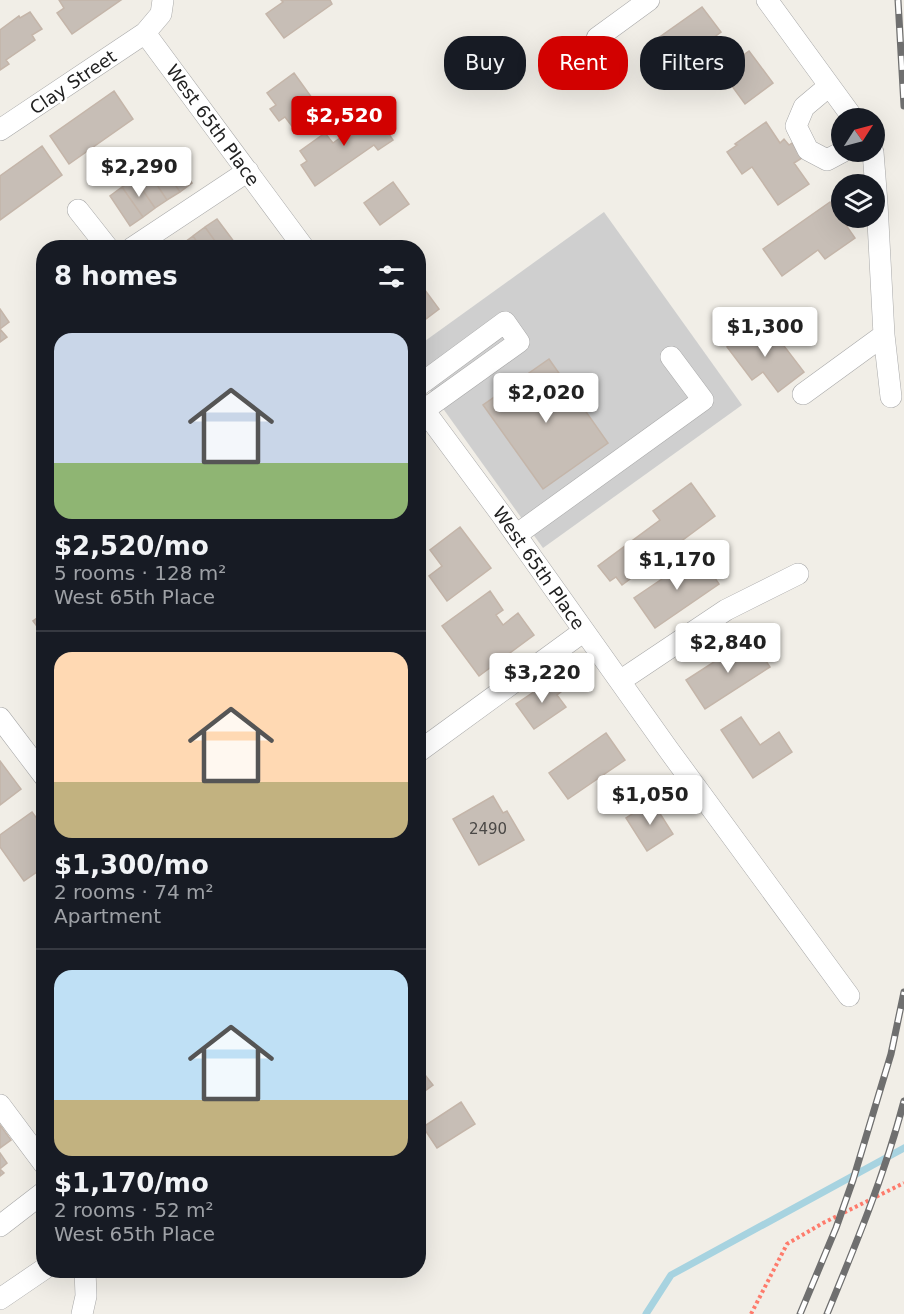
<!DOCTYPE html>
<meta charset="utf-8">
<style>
:root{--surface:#171b24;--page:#242831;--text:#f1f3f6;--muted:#9ea1a6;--line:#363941;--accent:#d20100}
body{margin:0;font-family:"DejaVu Sans",sans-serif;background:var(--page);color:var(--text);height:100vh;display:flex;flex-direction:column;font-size:22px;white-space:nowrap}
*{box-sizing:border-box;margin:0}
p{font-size:20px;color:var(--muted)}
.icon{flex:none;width:33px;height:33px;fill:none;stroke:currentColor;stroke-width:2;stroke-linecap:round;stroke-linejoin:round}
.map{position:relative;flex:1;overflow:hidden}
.side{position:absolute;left:36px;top:240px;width:390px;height:1038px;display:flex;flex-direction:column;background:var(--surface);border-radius:24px;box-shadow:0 6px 24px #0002}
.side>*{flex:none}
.top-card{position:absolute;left:444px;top:36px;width:369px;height:54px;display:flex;gap:12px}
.needle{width:39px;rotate:54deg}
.fabs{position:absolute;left:831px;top:108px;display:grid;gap:12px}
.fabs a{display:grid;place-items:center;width:54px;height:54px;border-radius:50%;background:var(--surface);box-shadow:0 6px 24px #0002;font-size:30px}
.price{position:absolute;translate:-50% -51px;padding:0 14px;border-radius:6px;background:#fff;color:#222;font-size:20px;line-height:39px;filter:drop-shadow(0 2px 3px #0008)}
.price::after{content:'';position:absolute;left:50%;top:36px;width:18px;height:14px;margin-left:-9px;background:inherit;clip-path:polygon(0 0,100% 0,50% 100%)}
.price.current{background:var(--accent);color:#fff}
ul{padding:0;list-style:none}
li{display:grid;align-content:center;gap:12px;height:318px;padding:0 18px}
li+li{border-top:2px solid var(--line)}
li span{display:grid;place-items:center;height:186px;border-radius:18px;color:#555}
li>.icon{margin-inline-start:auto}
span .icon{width:108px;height:108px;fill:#fffc;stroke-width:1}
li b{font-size:26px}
h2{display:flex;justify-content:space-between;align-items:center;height:72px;padding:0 18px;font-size:26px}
.pill{padding:0 21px;border-radius:24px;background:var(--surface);box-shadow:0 6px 24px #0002;font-size:21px;line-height:54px}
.pill.current{background:var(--accent);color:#fff}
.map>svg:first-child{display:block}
.religious{fill:#cfcfcf}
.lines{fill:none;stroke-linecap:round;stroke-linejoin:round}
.stream{stroke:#a7d3e0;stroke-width:7}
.building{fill:#c7beb6;stroke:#c4b5a9;stroke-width:1.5}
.minor-casing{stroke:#a8a8a8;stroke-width:22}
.path{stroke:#fe7b6c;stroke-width:4;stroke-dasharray:3 3;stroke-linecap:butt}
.minor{stroke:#fff;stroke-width:21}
.rail-casing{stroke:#6f6f6f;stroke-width:7}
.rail{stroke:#fff;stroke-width:4.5;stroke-dasharray:14;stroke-linecap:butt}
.labels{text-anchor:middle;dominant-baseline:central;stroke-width:5;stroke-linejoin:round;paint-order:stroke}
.number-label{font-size:15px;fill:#4a4846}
.street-label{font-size:18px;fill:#212121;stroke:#fff}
</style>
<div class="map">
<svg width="904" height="1314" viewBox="0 0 904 1314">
<rect width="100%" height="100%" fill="#f1eee7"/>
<path class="religious" d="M604,212L742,405L543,548L419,375L418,346Z"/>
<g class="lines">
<path class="stream" d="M646,1314L671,1275L904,1148"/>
</g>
<path class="building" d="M59,0H121L72,34L57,13L64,8Z
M281,0H330L332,4L284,38L266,14L283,2Z
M702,7L721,32L682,61L677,54L668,61L654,41Z
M30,12L42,29L32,35L35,40L6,60L9,64L0,70V30L19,16L20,18Z
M749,51L773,83L745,104L721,71Z
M294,73L320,109L294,129L285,117L279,121L270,109L276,105L267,93Z
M114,91L133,119L69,164L50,136Z
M372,109L393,140L378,150L374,145L315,186L301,165L307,161L300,151L325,133L333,143L348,132L344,128Z
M766,122L780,143L784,139L789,145L792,143L802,158L794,163L809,184L778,205L752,167L742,174L727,152L737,145L735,144Z
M42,146L62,175L0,220V176Z
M172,153L192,183L180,192L160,162Z
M160,162L180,192L167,200L147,170Z
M147,170L167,200L155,208L135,179Z
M135,179L155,208L143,217L122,187Z
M393,182L409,204L380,225L364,203Z
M122,187L143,217L130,226L110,196Z
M830,202L855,238L825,259L818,250L782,276L763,249Z
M217,219L238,247V248H220L205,227Z
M205,227L220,248H201L193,236Z
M193,236L201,248H183L181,245Z
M419,282L439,309L418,325V283Z
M0,309L9,322L0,329L7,337L0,342Z
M759,322L777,345L781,342L804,372L778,392L763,372L752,380L727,347Z
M549,359L608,443L543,489L483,405Z
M691,483L715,516L622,585L616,577L610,581L598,566L660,520L653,511Z
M460,527L491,568L447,601L429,576L442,566L430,550Z
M699,554L719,584L655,628L634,598Z
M490,591L503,610L496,615L503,625L518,613L534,635L479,676L442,626Z
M44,613V636L33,621Z
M751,638L770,667L705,709L686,680Z
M553,679L562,691L557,695L566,707L534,729L516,704Z
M741,717L760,745L779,732L792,752L753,778L721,730Z
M606,733L625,760L568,799L549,773Z
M0,761L21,789L0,805Z
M493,796L503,813L507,811L524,840L479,865L453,819Z
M652,801L673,834L647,851L626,818Z
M32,812L44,828V867L24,881L0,847V835Z
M418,1066L433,1085L418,1096Z
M461,1102L475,1124L437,1148L423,1127Z
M0,1125L11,1140L0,1148Z
M0,1153L7,1163L0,1169L4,1173L0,1176Z"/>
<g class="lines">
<g class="minor-casing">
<path id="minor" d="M767,0L853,118
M145,33L304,248
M597,38L649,0
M829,86L804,107L796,126L808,150L827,160L842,152
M0,130L145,33L161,14L163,0
M78,210L108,248
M132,248L248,171
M884,335L891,397
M418,386L505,322L519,342L424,410
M803,394L884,335L877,203L873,152
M418,402L501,514L668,749L849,996
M516,535L703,400L671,357
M620,681L726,610L798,574
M0,718L44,776
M418,752L584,631
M0,1105L44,1164
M0,1226L44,1192
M0,1299L44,1269
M82,1314L86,1296L85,1270"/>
</g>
<path class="path" d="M751,1314L787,1244L823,1223L904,1183"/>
<use href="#minor" class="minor"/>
<g class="rail-casing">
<path id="rail" d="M898,0L904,106
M800,1314L836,1228L853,1180L891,1054L904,992
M827,1314C856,1244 885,1174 904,1101"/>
</g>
<use href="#rail" class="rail"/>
</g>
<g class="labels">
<g class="number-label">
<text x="488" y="829">2490</text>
</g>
<g class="street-label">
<text transform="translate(73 82) rotate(-34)">Clay Street</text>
<text transform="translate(213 125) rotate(54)">West 65th Place</text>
<text transform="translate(539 568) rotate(55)">West 65th Place</text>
</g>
</g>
</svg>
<div class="fabs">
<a><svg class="needle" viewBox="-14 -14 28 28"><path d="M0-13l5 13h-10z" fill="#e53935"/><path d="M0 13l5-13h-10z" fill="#9ea1a6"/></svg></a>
<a><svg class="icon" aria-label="layers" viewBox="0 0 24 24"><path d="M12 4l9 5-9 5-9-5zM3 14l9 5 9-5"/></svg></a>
</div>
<b class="price current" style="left:344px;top:147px">$2,520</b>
<b class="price" style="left:139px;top:198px">$2,290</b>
<b class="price" style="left:765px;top:358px">$1,300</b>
<b class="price" style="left:546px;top:424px">$2,020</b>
<b class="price" style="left:677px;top:591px">$1,170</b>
<b class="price" style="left:728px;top:674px">$2,840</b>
<b class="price" style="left:542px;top:704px">$3,220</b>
<b class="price" style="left:650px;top:826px">$1,050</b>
<div class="top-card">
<a class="pill">Buy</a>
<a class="pill current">Rent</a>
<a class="pill">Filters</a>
</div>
<section class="side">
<h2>8 homes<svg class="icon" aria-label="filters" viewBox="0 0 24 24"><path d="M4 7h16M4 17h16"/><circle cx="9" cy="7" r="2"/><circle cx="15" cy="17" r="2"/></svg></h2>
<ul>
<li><span style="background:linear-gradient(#c9d6e8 70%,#8fb573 0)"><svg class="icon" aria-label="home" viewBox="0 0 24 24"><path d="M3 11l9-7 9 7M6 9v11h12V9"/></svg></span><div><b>$2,520/mo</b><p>5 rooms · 128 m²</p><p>West 65th Place</p></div></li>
<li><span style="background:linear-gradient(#ffd9b3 70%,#c2b280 0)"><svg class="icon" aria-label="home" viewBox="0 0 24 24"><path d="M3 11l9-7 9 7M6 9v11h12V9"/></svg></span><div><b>$1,300/mo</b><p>2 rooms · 74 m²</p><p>Apartment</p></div></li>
<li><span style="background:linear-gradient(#bfe0f5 70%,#c2b280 0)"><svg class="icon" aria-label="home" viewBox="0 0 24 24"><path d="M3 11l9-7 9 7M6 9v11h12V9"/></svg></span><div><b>$1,170/mo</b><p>2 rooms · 52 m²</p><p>West 65th Place</p></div></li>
</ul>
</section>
</div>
